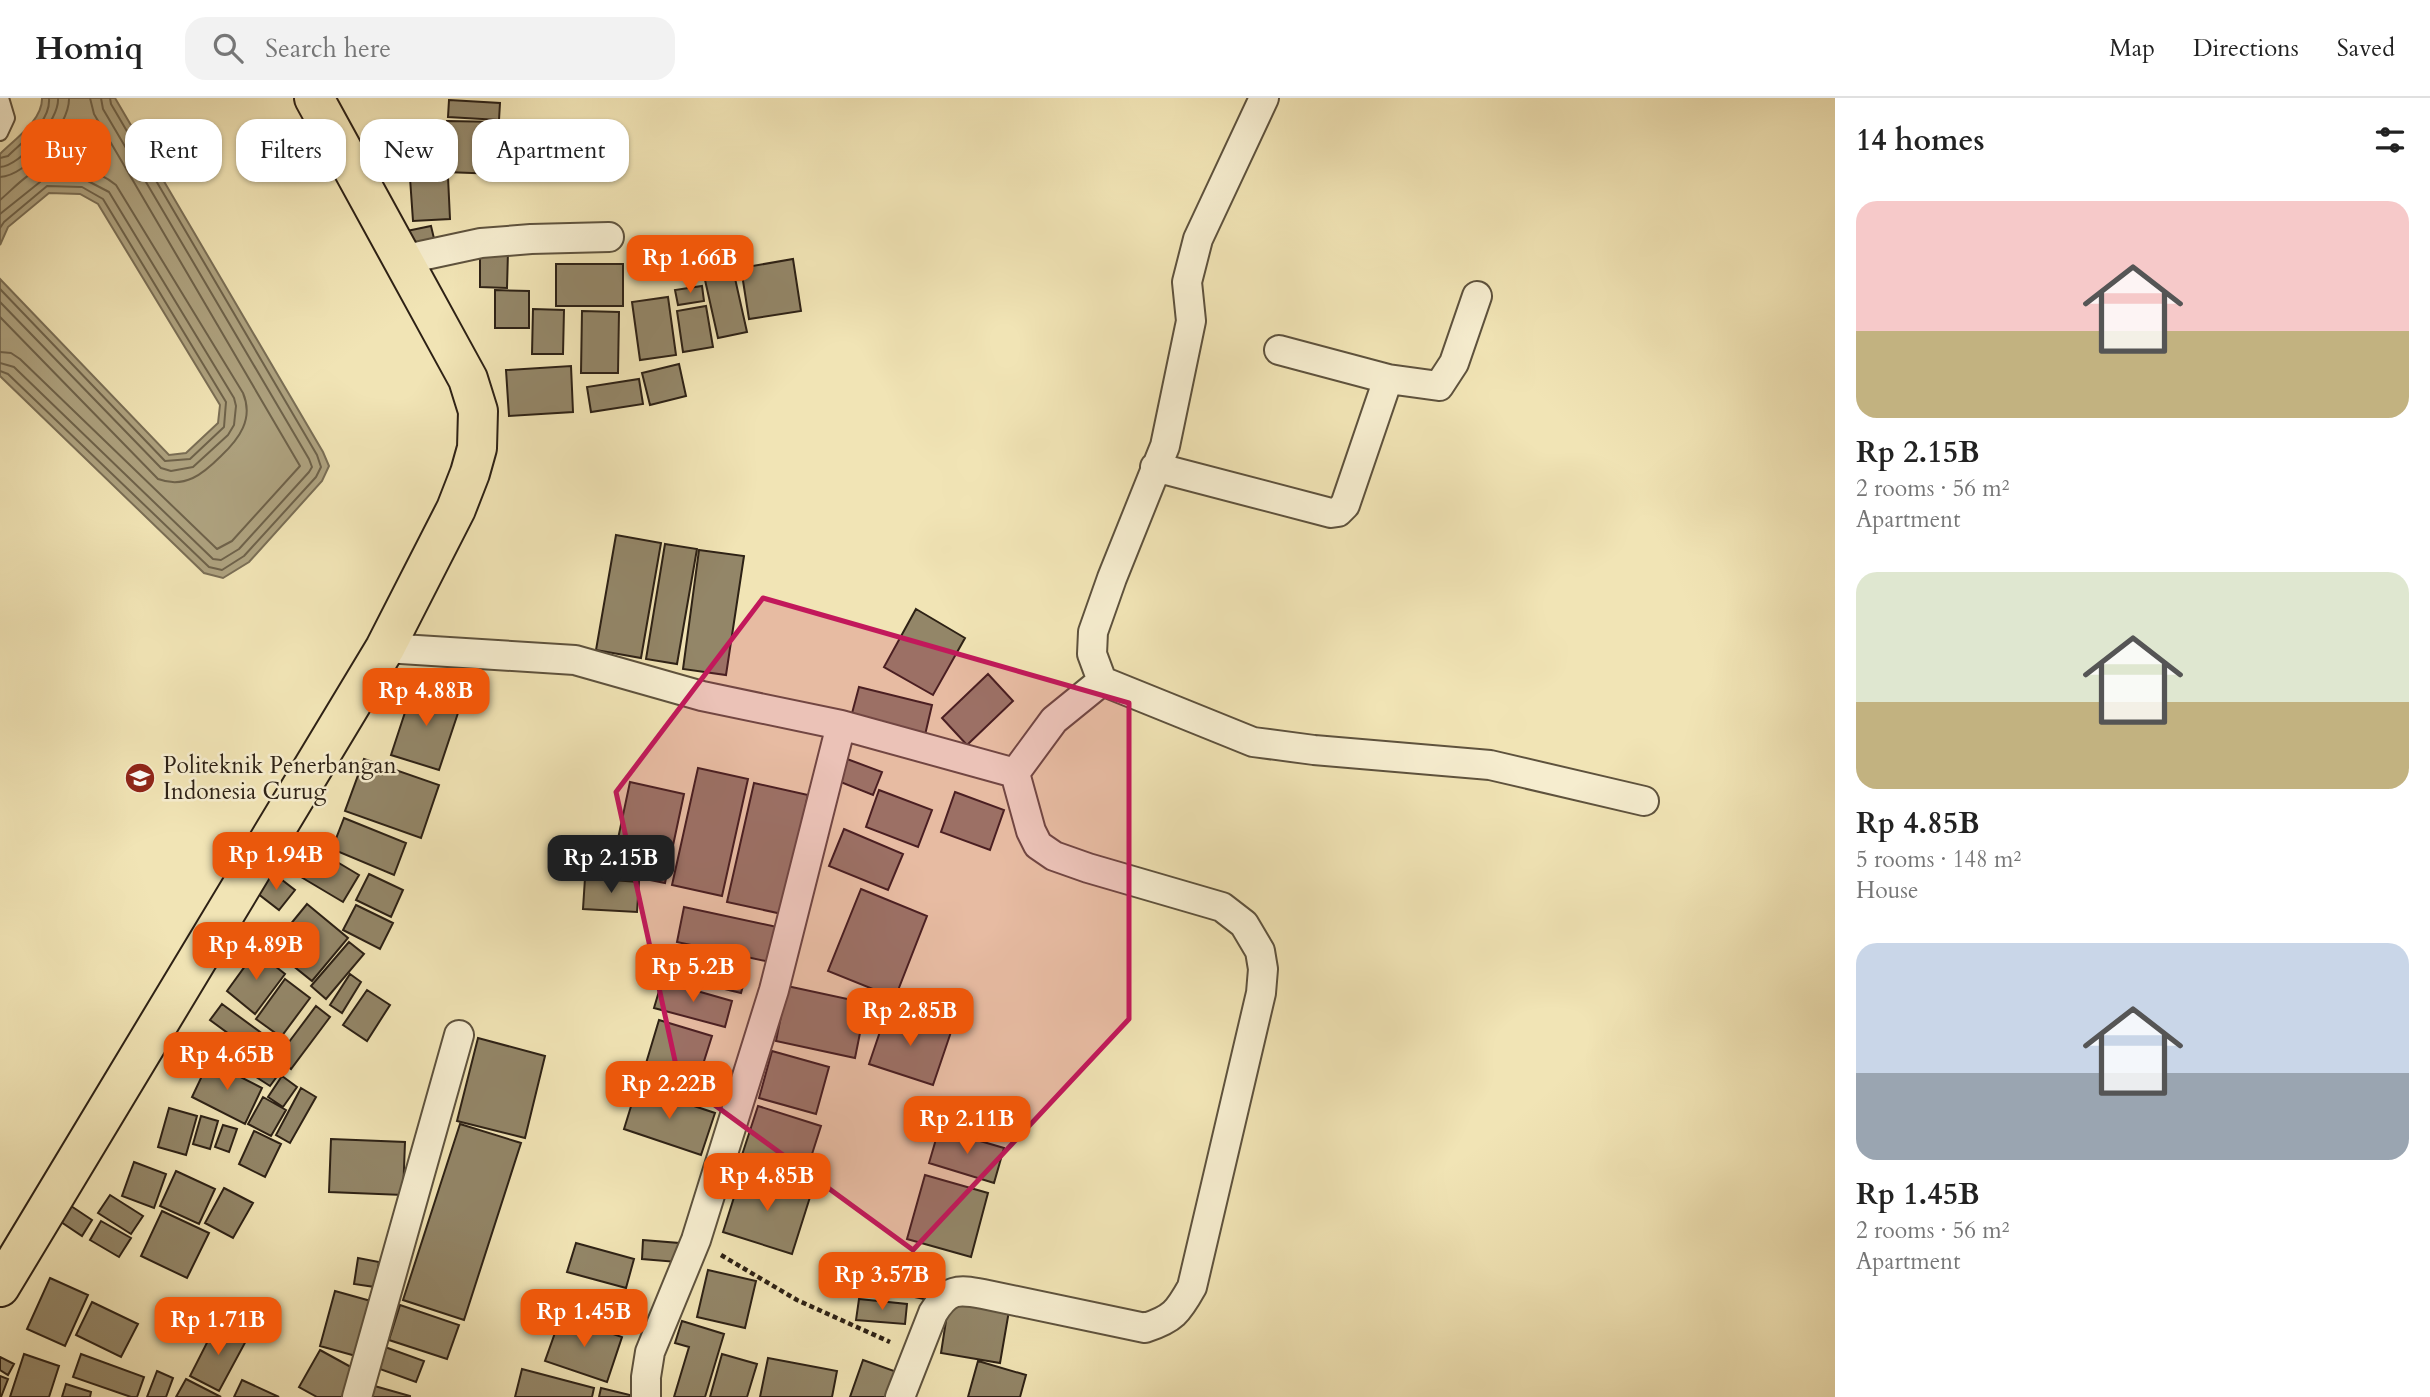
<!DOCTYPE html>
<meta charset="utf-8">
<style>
:root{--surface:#fff;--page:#f2f2f2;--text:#222;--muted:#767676;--line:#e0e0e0;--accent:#ea580c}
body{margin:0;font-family:Cardo,serif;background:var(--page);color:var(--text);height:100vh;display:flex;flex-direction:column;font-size:26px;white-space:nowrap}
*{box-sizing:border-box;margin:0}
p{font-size:23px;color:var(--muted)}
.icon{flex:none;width:38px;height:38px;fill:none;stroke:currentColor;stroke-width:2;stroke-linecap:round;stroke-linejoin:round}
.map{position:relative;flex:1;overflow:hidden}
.panel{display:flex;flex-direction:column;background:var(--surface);width:595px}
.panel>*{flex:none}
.hud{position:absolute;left:21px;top:21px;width:665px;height:63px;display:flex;gap:14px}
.price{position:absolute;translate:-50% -60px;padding:0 16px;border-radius:14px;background:var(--accent);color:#fff;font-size:23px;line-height:46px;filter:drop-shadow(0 2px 4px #0008)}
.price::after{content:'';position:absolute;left:50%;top:42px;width:21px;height:16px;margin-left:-10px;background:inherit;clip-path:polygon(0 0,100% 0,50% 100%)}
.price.current{background:#222;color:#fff}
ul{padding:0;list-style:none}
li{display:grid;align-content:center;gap:14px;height:371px;padding:0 21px}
li span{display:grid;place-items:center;height:217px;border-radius:21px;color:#555}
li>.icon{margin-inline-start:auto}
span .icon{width:126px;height:126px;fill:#fffc;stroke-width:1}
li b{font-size:30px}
h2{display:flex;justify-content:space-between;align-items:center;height:84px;padding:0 21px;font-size:30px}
.pill{padding:0 24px;border-radius:21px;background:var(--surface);box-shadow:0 2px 5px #0004;font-size:24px;line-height:63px}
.pill.current{background:var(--accent);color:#fff}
header{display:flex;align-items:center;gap:42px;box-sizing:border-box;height:98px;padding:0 35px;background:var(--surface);border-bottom:2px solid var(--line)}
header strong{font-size:33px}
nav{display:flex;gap:38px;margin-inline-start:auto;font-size:24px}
.search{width:490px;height:63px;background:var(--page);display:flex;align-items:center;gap:18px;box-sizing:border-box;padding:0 24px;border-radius:21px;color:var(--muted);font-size:26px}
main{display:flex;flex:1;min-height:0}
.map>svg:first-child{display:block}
.water{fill:#aea27f;stroke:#7a6e55;stroke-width:2}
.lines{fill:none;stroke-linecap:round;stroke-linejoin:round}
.shore{stroke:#6e624a;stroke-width:2}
.building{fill:#938668;stroke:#2d2115;stroke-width:2}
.lane-casing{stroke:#5e523d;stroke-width:18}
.street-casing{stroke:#5e523d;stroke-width:32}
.primary-casing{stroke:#2d2115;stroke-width:42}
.path{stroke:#2d2115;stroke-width:4.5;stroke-dasharray:5 3.5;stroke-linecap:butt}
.lane{stroke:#f6edcf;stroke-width:14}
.street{stroke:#f6edcf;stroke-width:28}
.primary{stroke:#f1e4b5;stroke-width:38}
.marked{fill:#c2185b;fill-opacity:0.2;stroke:#c2185b;stroke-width:5;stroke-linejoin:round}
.labels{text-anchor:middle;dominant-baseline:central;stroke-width:5;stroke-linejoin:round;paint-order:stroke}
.poi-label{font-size:23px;fill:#2d2115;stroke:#f6edcf;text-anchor:start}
</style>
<header>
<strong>Homiq</strong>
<div class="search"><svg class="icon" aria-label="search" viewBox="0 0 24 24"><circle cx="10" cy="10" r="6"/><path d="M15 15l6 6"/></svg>Search here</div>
<nav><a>Map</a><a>Directions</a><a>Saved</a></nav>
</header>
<main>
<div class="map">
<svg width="1835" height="1299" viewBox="0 0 1835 1299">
<rect width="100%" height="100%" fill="#f1e4b5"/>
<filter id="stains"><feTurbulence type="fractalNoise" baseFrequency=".00286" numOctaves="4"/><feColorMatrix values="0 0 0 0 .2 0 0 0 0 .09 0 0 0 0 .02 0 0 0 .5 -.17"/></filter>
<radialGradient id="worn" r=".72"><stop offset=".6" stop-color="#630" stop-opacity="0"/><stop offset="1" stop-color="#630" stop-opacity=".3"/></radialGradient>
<path class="water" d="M42,0H115L323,354L329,368L322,383L249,464L223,480L204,475L0,278V181L169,357L186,355L218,325L220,307L98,106L80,96L49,95L8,129L0,147V56C15,41 43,22 42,0Z"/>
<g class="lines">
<path class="shore" d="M0,60L8,58C23,43 51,24 49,0
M0,69C21,68 60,21 58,0
M0,79C27,78 70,27 69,0
M0,102C12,92 25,77 39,71C62,62 98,72 116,87L243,295C254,321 239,341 221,358C203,376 185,391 158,381L0,219
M0,116L45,80L84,81L109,94L234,300L236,308L234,327L228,337L193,369L171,373L161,370L0,204
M0,130L4,124L47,88L82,89L103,101L226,304L224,329L190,361L165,363L0,191
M0,254L11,255L20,261L217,451L232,443L300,368L94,16L90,0
M0,265L14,269L213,461L221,462L239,451L309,374L312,369L309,361L103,11L101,0
M0,273L8,276L209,469L222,472L244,458L316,379L321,369L317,357L111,6L110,0"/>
</g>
<path class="building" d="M449,2L500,5L499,22L448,19Z
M447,23L501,24L499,76L445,74Z
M448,79L450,121L413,123L410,80Z
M431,128L437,153L403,160L397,135Z
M480,152L508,153L507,190L480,189Z
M793,161L801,213L749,221L741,170Z
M556,166H623V208H556Z
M732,167L747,234L718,240L703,173Z
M702,188L704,203L678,207L675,192Z
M495,192L529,193V230H495Z
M668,199L676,257L640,262L632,204Z
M706,208L713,249L683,254L677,213Z
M533,211L564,212L563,256H532Z
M582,213L619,214L618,275H581Z
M679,266L686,298L650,307L642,275Z
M571,268L573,314L509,318L506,272Z
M639,281L643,306L591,314L587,289Z
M616,437L661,445L641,560L596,552Z
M665,446L697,451L677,566L646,561Z
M699,452L744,458L726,577L683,571Z
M916,511L965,540L933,597L884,569Z
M988,576L1013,603L967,647L942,620Z
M414,587L462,603L439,672L391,657Z
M859,589L932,607L925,637L851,619Z
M364,661L439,687L421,740L345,713Z
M847,661L882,674L873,697L838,683Z
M698,670L748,681L722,798L672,787Z
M630,684L684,696L665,785L611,774Z
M754,685L808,697L782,816L727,804Z
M879,692L932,712L918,749L866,729Z
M955,694L1004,712L990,752L941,734Z
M344,720L406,745L394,777L332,751Z
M844,731L903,756L888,792L829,768Z
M317,752L359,777L343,804L301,779Z
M273,775L295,792L279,812L257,795Z
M369,776L403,792L391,819L356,802Z
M585,780L639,784L637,814L583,811Z
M861,791L927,818L895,900L828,873Z
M307,806L348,840L312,883L271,850Z
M356,807L393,825L380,851L343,832Z
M684,809L777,829L770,864L677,844Z
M349,844L364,856L326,901L311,888Z
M696,852L749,866L741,895L688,882Z
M256,853L285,876L255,916L227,893Z
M350,876L361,884L342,915L330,907Z
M285,881L310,900L281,939L256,921Z
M662,883L732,903L725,929L654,910Z
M787,888L866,905L855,960L776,943Z
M367,892L390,907L367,943L343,927Z
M222,906L271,942L259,958L210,922Z
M316,908L330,919L291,971L277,960Z
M887,913L951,934L933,987L869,966Z
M659,922L712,938L693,998L641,982Z
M478,940L545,958L525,1040L457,1023Z
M772,953L829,969L816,1016L759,1000Z
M243,954L278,977L270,988L236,966Z
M209,963L262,990L245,1026L192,999Z
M282,978L297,989L283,1009L268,999Z
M637,989L715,1015L701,1057L624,1031Z
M301,990L316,999L290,1045L276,1037Z
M263,999L286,1012L271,1038L248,1026Z
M758,1008L821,1028L805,1078L742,1057Z
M169,1010L197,1018L186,1057L158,1049Z
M201,1018L218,1023L210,1051L193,1046Z
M460,1026L521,1045L464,1222L403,1202Z
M223,1027L237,1031L229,1054L215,1049Z
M939,1031L1004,1050L994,1085L929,1065Z
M254,1033L281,1046L265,1079L239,1066Z
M331,1041L405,1044L403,1097L329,1094Z
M134,1064L166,1076L154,1110L122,1098Z
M176,1073L215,1091L199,1126L160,1108Z
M742,1074L811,1096L792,1156L723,1134Z
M925,1077L988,1095L971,1159L907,1141Z
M224,1090L253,1105L233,1140L205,1125Z
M110,1097L143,1118L131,1136L98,1115Z
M71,1108L92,1122L82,1138L61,1124Z
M162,1113L209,1135L187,1180L141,1158Z
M101,1123L131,1140L119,1159L90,1142Z
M643,1142L679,1145L677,1164L642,1161Z
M576,1145L634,1161L626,1190L567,1174Z
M902,1156L942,1164L934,1203L895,1195Z
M358,1160L379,1164L375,1189L354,1186Z
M708,1172L756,1183L745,1230L697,1219Z
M50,1180L88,1197L65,1248L27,1231Z
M335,1193L378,1205L363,1260L320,1248Z
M950,1197L1010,1207L1000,1265L941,1255Z
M859,1201L907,1206L905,1226L856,1222Z
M92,1204L138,1226L121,1259L76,1237Z
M400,1207L459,1227L447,1261L389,1242Z
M561,1218L622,1239L607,1284L545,1263Z
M682,1223L724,1236L705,1299H674L689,1249L675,1245Z
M217,1225L247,1241L219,1293L190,1278Z
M385,1249L424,1263L416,1284L377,1270Z
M320,1252L360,1274L346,1299H317L299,1289Z
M24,1256L59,1268L49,1299H10Z
M81,1256L144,1279L137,1299H131L73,1279Z
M722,1256L757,1266L747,1299H710Z
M0,1259L14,1266L8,1277L0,1272Z
M768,1260L837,1273L832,1299H760Z
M863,1262L897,1274L888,1299H850Z
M978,1263L1026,1277L1020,1299H968Z
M522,1271L594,1290L592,1299H515Z
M157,1273L173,1280L166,1299H147Z
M0,1278L8,1281L1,1299H0Z
M186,1281L221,1299H176Z
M242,1282L279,1299H234Z
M66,1286L91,1294L90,1299H62Z
M371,1287L410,1298V1299H367Z
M601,1290L634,1298L633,1299H599Z"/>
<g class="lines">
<g class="lane-casing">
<path id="lane" d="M0,35L7,20L1,0"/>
</g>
<g class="street-casing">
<path id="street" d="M402,162L481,145L531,141L609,139
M1279,252L1388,281
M1155,369L1331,415L1338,414L1345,407L1388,281L1439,288L1454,265L1477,198
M385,550L575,562L702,598L841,627L1015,675L1054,622L1102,583L1253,644L1314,652L1490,667L1644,703
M1102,583L1092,556L1093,534L1112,480L1165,348L1191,223L1187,184L1198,141L1264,0
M357,1299L459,937
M646,1299V1279L650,1254L696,1142L774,892L841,627
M900,1299L933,1215C948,1191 957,1191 983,1196L1145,1230C1173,1221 1178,1214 1192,1189L1261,895L1263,871L1260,853L1244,826L1222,809L1088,770L1054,758L1038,747L1031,733L1015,675"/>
</g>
<g class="primary-casing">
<path id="primary" d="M0,1189L385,550L456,411L470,375L477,350L478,313L468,281L314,0"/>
</g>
<path class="path" d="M721,1157L797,1202L890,1244"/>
<use href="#lane" class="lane"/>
<use href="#street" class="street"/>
<use href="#primary" class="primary"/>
</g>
<path class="marked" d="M763,500L1129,605V921L913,1152L679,981L616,694Z"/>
<defs>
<g id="university-disc" transform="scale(1.575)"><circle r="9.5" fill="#8f2418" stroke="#f6edcf"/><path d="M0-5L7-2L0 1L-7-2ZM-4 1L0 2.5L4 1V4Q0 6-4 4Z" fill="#fff"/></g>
</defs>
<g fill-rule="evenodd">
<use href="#university-disc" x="140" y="680"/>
</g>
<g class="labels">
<g class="poi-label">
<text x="163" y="667">Politeknik Penerbangan<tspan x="163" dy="26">Indonesia Curug</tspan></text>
</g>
</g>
<rect width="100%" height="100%" filter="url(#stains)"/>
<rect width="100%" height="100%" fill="url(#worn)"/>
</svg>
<b class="price" style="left:690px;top:197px">Rp 1.66B</b>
<b class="price" style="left:426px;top:630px">Rp 4.88B</b>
<b class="price" style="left:276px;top:794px">Rp 1.94B</b>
<b class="price current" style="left:611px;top:797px">Rp 2.15B</b>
<b class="price" style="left:256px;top:884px">Rp 4.89B</b>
<b class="price" style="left:693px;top:906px">Rp 5.2B</b>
<b class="price" style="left:910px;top:950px">Rp 2.85B</b>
<b class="price" style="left:227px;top:994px">Rp 4.65B</b>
<b class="price" style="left:669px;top:1023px">Rp 2.22B</b>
<b class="price" style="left:967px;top:1058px">Rp 2.11B</b>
<b class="price" style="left:767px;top:1115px">Rp 4.85B</b>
<b class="price" style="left:882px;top:1214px">Rp 3.57B</b>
<b class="price" style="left:584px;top:1251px">Rp 1.45B</b>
<b class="price" style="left:218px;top:1259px">Rp 1.71B</b>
<div class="hud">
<a class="pill current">Buy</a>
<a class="pill">Rent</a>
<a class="pill">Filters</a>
<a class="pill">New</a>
<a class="pill">Apartment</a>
</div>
</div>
<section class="panel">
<h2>14 homes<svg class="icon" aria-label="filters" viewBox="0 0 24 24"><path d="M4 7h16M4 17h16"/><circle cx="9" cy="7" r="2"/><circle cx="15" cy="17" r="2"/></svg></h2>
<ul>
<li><span style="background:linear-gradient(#f6c9c9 60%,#c2b280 0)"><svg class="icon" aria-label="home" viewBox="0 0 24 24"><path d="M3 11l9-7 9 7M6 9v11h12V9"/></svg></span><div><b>Rp 2.15B</b><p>2 rooms · 56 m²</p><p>Apartment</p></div></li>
<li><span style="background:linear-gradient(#dfe7d0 60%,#c2b280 0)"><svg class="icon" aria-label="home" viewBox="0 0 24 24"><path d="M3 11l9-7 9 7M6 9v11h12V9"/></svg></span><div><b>Rp 4.85B</b><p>5 rooms · 148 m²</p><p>House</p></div></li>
<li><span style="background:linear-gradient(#c9d6e8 60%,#9aa5b1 0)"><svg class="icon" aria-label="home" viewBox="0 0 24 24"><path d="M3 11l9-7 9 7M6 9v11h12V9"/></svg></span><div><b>Rp 1.45B</b><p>2 rooms · 56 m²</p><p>Apartment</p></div></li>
</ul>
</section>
</main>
